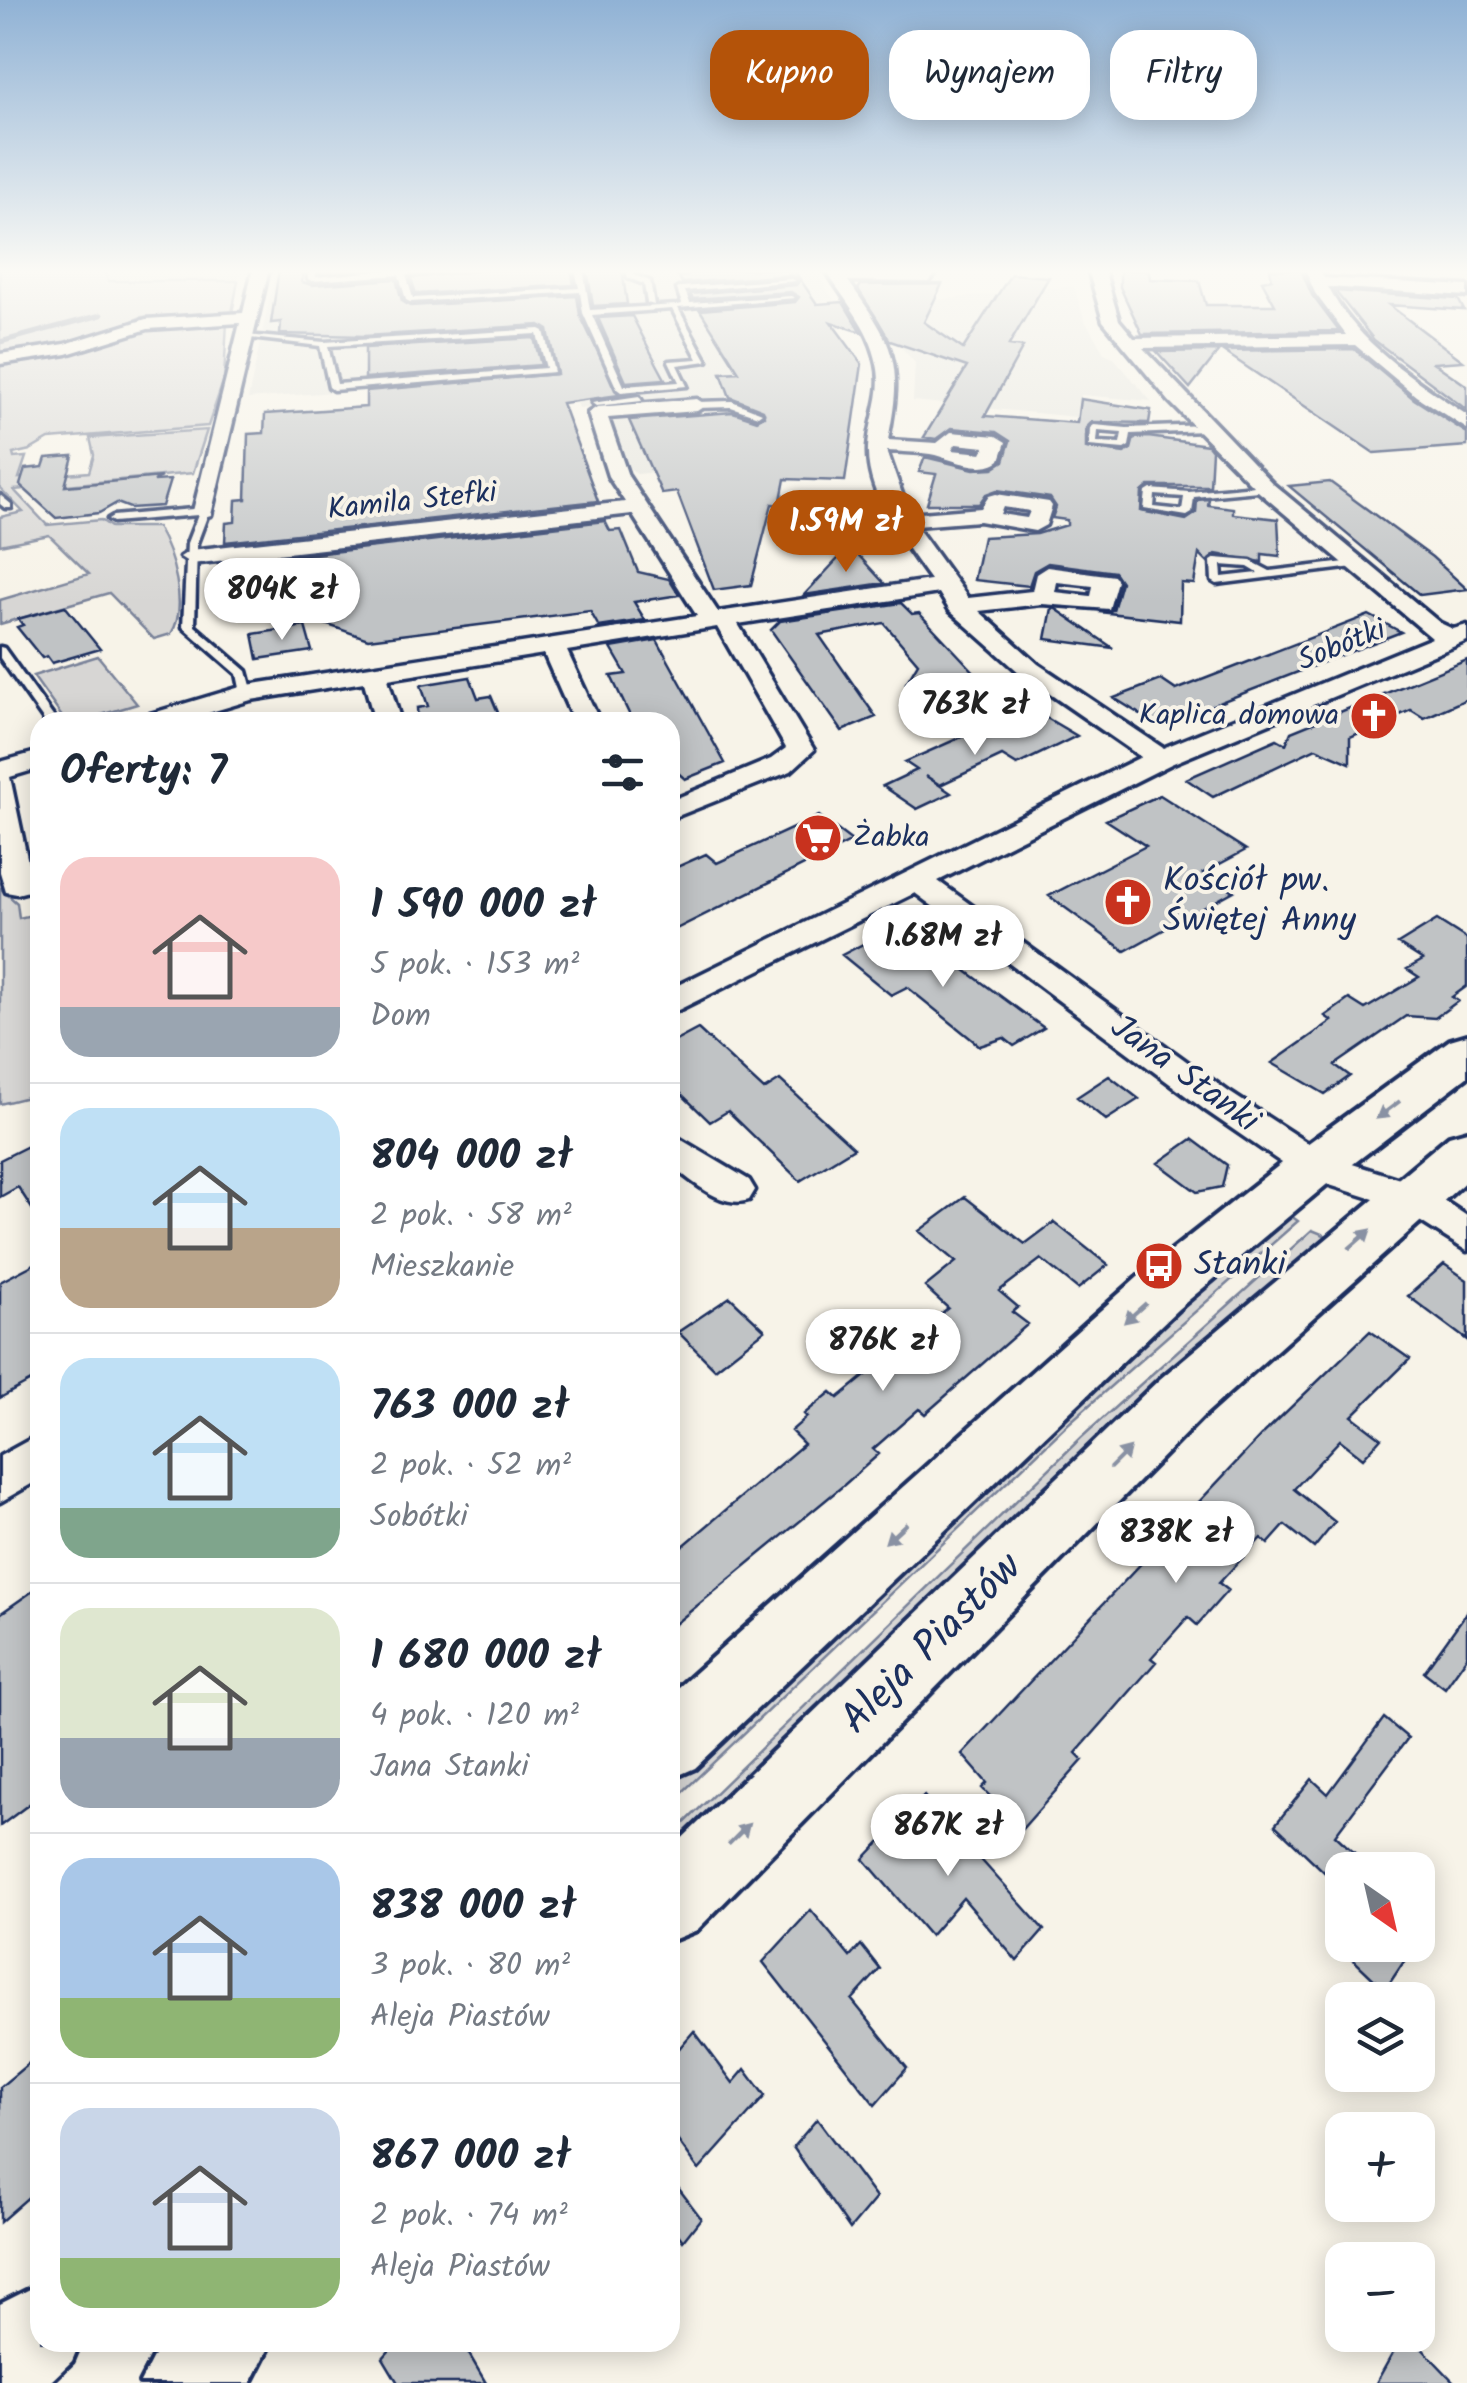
<!DOCTYPE html>
<html lang="pl">
<meta charset="utf-8">
<style>
:root{--surface:#fff;--page:#f2f2f3;--text:#1f2937;--muted:#747a83;--line:#e0e1e3;--accent:#b45309}
body{margin:0;font-family:Kalam,sans-serif;background:var(--page);color:var(--text);height:100vh;display:flex;flex-direction:column;font-size:38px;white-space:nowrap}
*{box-sizing:border-box;margin:0}
p{font-size:32px;color:var(--muted)}
.icon{flex:none;width:55px;height:55px;fill:none;stroke:currentColor;stroke-width:2;stroke-linecap:round;stroke-linejoin:round}
.map{position:relative;flex:1;overflow:hidden}
.panel{position:absolute;left:30px;top:712px;width:650px;height:1640px;display:flex;flex-direction:column;background:var(--surface);border-radius:30px;box-shadow:0 5px 25px #0003}
.panel>*{flex:none}
.guide{position:absolute;left:710px;top:30px;width:605px;height:90px;display:flex;gap:20px}
.needle{width:65px;rotate:146deg}
.fabs{position:absolute;left:1325px;top:1852px;display:grid;gap:20px}
.fabs a{display:grid;place-items:center;width:110px;height:110px;border-radius:20px;background:var(--surface);box-shadow:0 5px 25px #0003;font-size:50px}
.price{position:absolute;translate:-50% -85px;padding:0 22px;border-radius:35px;background:#fff;color:#222;font-size:32px;line-height:65px;filter:drop-shadow(0 2px 5px #0008)}
.price::after{content:'';position:absolute;left:50%;top:60px;width:30px;height:22px;margin-left:-15px;background:inherit;clip-path:polygon(0 0,100% 0,50% 100%)}
.price.active{background:var(--accent);color:#fff}
ul{padding:0;list-style:none}
li{display:flex;align-items:center;gap:30px;height:250px;padding:0 30px}
li+li{border-top:2px solid var(--line)}
li span{display:grid;place-items:center;flex:none;width:280px;height:200px;border-radius:30px;color:#555}
li>.icon{margin-inline-start:auto}
span .icon{width:120px;height:120px;fill:#fffc;stroke-width:1}
li b{font-size:42px}
h2{display:flex;justify-content:space-between;align-items:center;height:120px;padding:0 30px;font-size:42px}
.pill{padding:0 35px;border-radius:30px;background:var(--surface);box-shadow:0 5px 25px #0003;font-size:35px;line-height:90px}
.pill.active{background:var(--accent);color:#fff}
.map>svg:first-child{display:block}
.built{fill:#e6e5de}
.green{fill:#d7d6d4;stroke:#798299;stroke-width:2.5}
.lines{fill:none;stroke-linecap:round;stroke-linejoin:round}
.stream{stroke:#727c95;stroke-width:5}
.building{fill:#c0c3c5;stroke:#1b2f5e;stroke-width:2.5}
.lane-casing{stroke:#1b2f5e;stroke-width:7}
.street-casing{stroke:#1b2f5e;stroke-width:7}
.secondary-casing{stroke:#1b2f5e;stroke-width:8}
.lane{fill:#f7f3e8;fill-rule:evenodd}
.street{fill:#f7f3e8;fill-rule:evenodd}
.secondary{fill:#f7f3e8;fill-rule:evenodd}
.oneway{fill:#8991a3}
.labels{text-anchor:middle;dominant-baseline:central;stroke-width:8;stroke-linejoin:round;paint-order:stroke}
.far-street-label{font-size:30px;fill:#1b2f5e;stroke:#f7f3e8}
.far-poi-label{font-size:30px;fill:#1b2f5e;stroke:#f7f3e8;text-anchor:end}
.poi-label{font-size:35px;fill:#1b2f5e;stroke:#f7f3e8;text-anchor:start}
.street-label{font-size:35px;fill:#1b2f5e;stroke:#f7f3e8}
.near-street-label{font-size:42px;fill:#1b2f5e;stroke:#f7f3e8}
</style>
<div class="map">
<svg width="1467" height="2383" viewBox="0 0 1467 2383">
<rect width="100%" height="100%" fill="#f7f3e8"/>
<filter id="ink" filterUnits="userSpaceOnUse"><feTurbulence type="fractalNoise" baseFrequency=".01" numOctaves="2"/><feDisplacementMap in="SourceGraphic" scale="20" xChannelSelector="R" yChannelSelector="G"/><feConvolveMatrix kernelMatrix="1 2 1 2 8 2 1 2 1" color-interpolation-filters="sRGB"/></filter>
<g filter="url(#ink)">
<path class="built" d="M105,269H241L238,281H107Z
M276,269H814L834,300L752,305L780,363L772,393L579,408L565,373L248,399Z
M1074,286L1084,319L1104,353L1113,357L1151,401L1081,395L1076,417L913,401L915,363L893,338L933,300Z
M659,412L668,428L766,413L752,463L637,474L624,464L608,425L624,415Z"/>
<path class="green" d="M0,269H105L108,281H238L232,313L141,317L90,340L0,356Z
M227,321L224,379L208,426L49,439L30,450L13,454L14,458L26,457L19,478L89,472L94,455L90,438L207,430L193,473L14,490L47,525L101,520L111,527H157C172,553 189,606 171,634L154,639L109,593L0,624V600L89,574L49,535L0,545V517L23,512L0,488V363L150,327Z
M98,656L137,704L78,722L65,721L33,676Z
M0,888L17,903L19,918L40,913V1094L0,1104Z
M1283,1210L1298,1221L1068,1424L670,1804V1772Z
M1312,1230L1334,1239L670,1873V1837L1082,1437Z"/>
<g class="lines">
<path class="stream" d="M0,342L101,315"/>
</g>
<path class="building" d="M279,269H304L302,282L312,285L396,279L402,301L410,306L577,296L580,315L619,395L562,403L598,501L225,542L226,523L235,522L236,500L246,499L248,434L264,433L265,414L366,407V391L557,374L548,330L540,325L365,336L280,334L281,322L271,323Z
M496,269H571L574,285L416,294L411,278Z
M587,269H622L627,304L593,306Z
M689,269H793L817,304L843,302L861,332L831,322L862,364L845,481L785,479L780,505L772,504L751,585L714,590L677,492L662,494L629,420L733,412L757,420L764,416L763,410L730,397L721,373L739,372L700,310L795,302L799,297L791,292L693,299L690,294L796,285L800,280L792,275L682,283L679,277L687,276Z
M1270,269L1301,270L1312,295L1339,331L1142,334L1120,287V270L1149,271L1150,279L1199,281L1206,305H1275L1262,281L1272,279Z
M1011,274L1049,277L1009,345L1023,347L985,416L1077,423L1080,399L1151,410L1149,423L1092,422L1086,428V448L1124,453L1131,449L1134,438L1148,437L1208,445L1212,450L1210,486H1149L1142,492L1141,511L1186,520L1196,513L1197,500L1209,499L1208,505L1233,508V514L1278,519L1280,556L1262,554V562L1216,554L1207,562L1199,554L1194,584L1181,583L1180,621L1099,612L1113,610L1121,582L1114,572L1048,563L1034,571L1029,586L974,580L983,537L1037,534L1067,525V520L1052,518L1056,507L1050,498L997,490L986,494L979,504H927L936,474L919,472L925,457L974,469L993,468L1004,461L1010,441L996,432L951,428L936,439L924,437L967,367L890,341L858,289L861,285L942,284L924,322L963,349Z
M1335,291L1458,299L1464,310L1389,305L1463,361L1434,363L1467,386V410L1374,340Z
M632,316L658,366L665,379L626,382L598,318Z
M534,338L541,365L365,378V348Z
M1354,349L1414,399L1467,433V446L1374,453L1223,351Z
M1219,351L1190,388L1157,352Z
M73,456L65,486L161,477L154,481L170,480L162,506L130,508L117,503L99,513L56,518L20,485L25,469L43,467L46,458Z
M1330,482L1432,557L1467,589L1420,595L1289,486Z
M605,521L610,531L621,530L638,572L669,579L679,595L634,602L645,620L599,627L590,611L368,639L225,589V564Z
M850,546L884,583L804,595Z
M901,603L912,614L919,613L978,676L931,688L906,683L918,663L884,623L819,635L876,717L842,731L771,630L780,621Z
M65,606L100,649L52,663L47,656L42,658L17,627L23,625L18,619Z
M1052,608L1056,609L1113,648L1046,639Z
M1369,615L1401,632L1159,726L1114,698L1161,680L1176,690Z
M305,626L312,651L258,659L253,634Z
M657,640L725,763L685,779L670,766V722H633L611,676L626,674L611,648Z
M1467,660V699L1424,718L1411,710L1350,737V763L1316,748L1213,797L1186,779L1277,739L1286,744L1291,732Z
M470,677L478,698L491,696L502,722H418L417,708L428,706L421,685Z
M1040,714L1077,736L1017,765L1002,756L940,785L926,776L951,793L917,809L883,786L917,770L905,762L968,734L979,741Z
M1160,795L1246,850L1203,873L1234,891L1125,951L1049,896L1146,846L1106,820Z
M819,816L852,841L670,932V870L706,854L717,863Z
M1437,920L1467,939V986L1452,997L1458,1001L1435,1018L1406,1016L1335,1065L1350,1076L1325,1094L1272,1063L1332,1021L1325,1016L1349,999L1365,1009L1419,977L1407,969L1423,960L1398,944Z
M890,930L939,969L954,962L1044,1028L1014,1046L1004,1038L980,1046L907,987L891,995L842,955Z
M698,1029L764,1090L780,1080L854,1148L800,1181L728,1111L710,1122L670,1083V1044Z
M1109,1076L1139,1099L1106,1120L1077,1097Z
M1192,1139L1227,1165L1222,1187L1197,1192L1158,1163Z
M40,1140V1221L18,1187L0,1197V1160Z
M965,1197L1025,1244L1054,1222L1108,1265L1078,1289L1041,1259L999,1291L1018,1307L1012,1312L1028,1324L925,1414L919,1409L873,1449L879,1454L844,1485L670,1628V1557L804,1444L791,1431L807,1417L804,1414L831,1392L838,1398L948,1308L925,1287L956,1262L919,1231Z
M40,1261V1376L0,1398V1282Z
M1444,1264L1467,1280V1340L1408,1296Z
M730,1297L765,1330L715,1369L678,1332Z
M1370,1331L1410,1359L1352,1416L1381,1438L1363,1458L1340,1440L1294,1489L1335,1522L1314,1548L1285,1525L1268,1544L1261,1538L1219,1583L1228,1590L1197,1625L1188,1617L1151,1658L1156,1662L1076,1753L1083,1760L1022,1829L982,1788L987,1783L962,1754L1261,1436Z
M40,1586V1796L0,1826V1614Z
M1467,1612V1657L1445,1688L1424,1672Z
M1384,1718L1408,1738L1335,1835L1373,1870H1342V1889L1275,1825L1312,1779L1328,1794Z
M924,1796L1044,1930L1017,1961L963,1898L930,1936L864,1859Z
M811,1910L850,1957L861,1945L880,1969L852,2000L907,2068L875,2105L763,1962Z
M1338,1945H1415L1385,1990Z
M694,2031L733,2083L745,2069L765,2096L699,2170L670,2130V2059Z
M40,2054V2187L0,2222V2087Z
M817,2119L876,2198L850,2229L793,2147Z
M670,2177L701,2218L683,2241L670,2223Z
M1403,2335H1409L1455,2383H1376Z
M397,2342H462L486,2383H398L383,2358Z"/>
<g class="lines">
<g class="lane-casing">
<path id="lane" d="M308,269H316V277L398,269H467L406,275L413,298L579,288L575,269H583L590,310L677,305L682,304L677,289L681,287L792,279L796,281L685,291L690,303L791,296L795,298L678,308L707,361L677,365L687,386L621,392L617,389L583,313L580,292L410,302L406,300L399,275L312,281L308,279ZM672,309L698,359L669,361L679,382L624,386L592,315Z
M626,269H634V275L650,281L654,305L647,303L644,284L628,278Z
M678,269H685L686,272L679,274Z
M540,329L544,331L554,372L333,390L329,387L320,346L242,337L246,335L324,342ZM537,334L546,368L337,384L328,346Z
M639,396L642,401L596,406L592,403Z
M732,401L762,413L758,416L731,407L697,408L693,405L697,402Z
M1094,425L1127,428L1205,425L1209,428L1205,431L1131,434L1129,446L1124,449L1089,446L1090,428ZM1098,431L1122,433L1120,443L1097,442Z
M1266,485L1269,486V490L1194,497L1192,513L1187,516L1144,509L1146,492L1151,489L1189,492ZM1155,495L1184,497L1182,510L1154,507Z
M0,495L11,504V508H5L0,504Z
M204,508L209,511L197,543L195,626L247,671L253,693L247,697L241,693L237,674L183,627L187,543L198,515L113,522L108,519L113,516Z
M1216,558L1251,561L1270,571L1354,561L1359,564L1354,567L1217,584L1212,581L1211,561ZM1221,565L1248,567L1258,573L1222,577Z
M0,647L4,648L57,722H45L0,658Z"/>
</g>
<g class="street-casing">
<path id="street" d="M253,269H269L211,515L204,517L193,511L240,323L148,329L67,354L0,364V354L65,344L146,319L243,313Z
M825,269H940L929,282L848,281C894,344 904,362 888,440L937,443L951,432L996,436L1006,442L1000,460C981,475 948,457 930,454C916,452 901,452 887,451L909,514L981,508L989,496L996,494L1049,502L1052,506L1046,525L1035,531L979,521L916,526L968,598L1032,591L1036,574L1047,567L1114,576L1117,581L1109,609L1042,604L979,611L1038,664L1163,748L1432,638L1259,492L1169,401L1103,321L1088,269H1104L1119,320L1134,338L1346,335L1315,293L1305,269H1320L1324,278L1467,286V296L1328,287C1357,343 1416,381 1467,415V429L1416,396L1355,345L1143,348L1273,484L1440,623L1453,629L1467,625V641L1171,764L938,881L1229,1092L1327,1156L1422,1186L1467,1216V1251L1396,1206L1301,1176L1205,1110L915,893L670,1014V989L1141,757L1021,674L950,611L939,593L738,624L814,750L791,771L670,819V801L771,759L786,748L717,627L567,651L600,722H574L544,654L388,679L401,722H375L364,682L251,700L178,722H139L143,716L247,685L697,616L632,514L191,564L180,557L191,550L625,502L608,476L588,413L597,407L697,399L706,405L697,411L608,418L628,476L718,612L930,580C904,543 866,496 868,448C869,419 884,394 877,364C870,327 843,299 825,269ZM956,444L985,447L982,453L952,450ZM1003,507L1030,511L1027,518L1000,514ZM1057,582L1093,586L1091,596L1055,592Z
M40,751V768L10,777L30,872L40,870V888L17,894L6,892L0,872V762Z
M670,1133L749,1180L755,1190L749,1200C721,1209 693,1181 670,1165Z
M40,1434V1479L0,1502V1456Z"/>
</g>
<g class="secondary-casing">
<path id="secondary" d="M1467,1035V1077L1332,1180L1178,1309L695,1768L670,1779V1695L1138,1277L1296,1152L1450,1040Z
M1467,1131V1180L1202,1417L697,1930L670,1941V1850L1160,1379L1449,1136Z
M40,2284V2342H80L72,2361L49,2383H0V2304Z
M161,2342H272L251,2383H140Z"/>
</g>
<use href="#lane" class="lane"/>
<use href="#street" class="street"/>
<use href="#secondary" class="secondary"/>
</g>
<defs><path id="oneway-solid" d="M-6-.8H1V-3.2L6.5 0L1 3.2V.8H-6Z" transform="scale(2.5)"/></defs>
<g class="oneway">
<use href="#oneway-solid" transform="translate(1388 1110) rotate(143)"/>
<use href="#oneway-solid" transform="translate(1360 1239) rotate(-41)"/>
<use href="#oneway-solid" transform="translate(1135 1313) rotate(138)"/>
<use href="#oneway-solid" transform="translate(1120 1458) rotate(-45)"/>
<use href="#oneway-solid" transform="translate(896 1533) rotate(137)"/>
<use href="#oneway-solid" transform="translate(739 1834) rotate(-45)"/>
</g>
</g>
<linearGradient id="sky" x2="0" y2="1"><stop stop-color="#90b2d5"/><stop offset="0.45" stop-color="#fbfaf5"/><stop offset="1" stop-color="#fbfaf5" stop-opacity="0"/></linearGradient>
<rect width="1467" height="603" fill="url(#sky)"/>
<defs>
<g id="church-disc" transform="scale(2.5)"><circle r="9.5" fill="#c8321e" stroke="#f7f3e8"/><path d="M-1.2-6h2.4v3.5h3.3v2.4h-3.3V6h-2.4V-.1h-3.3v-2.4h3.3Z" fill="#fff"/></g>
<g id="supermarket-disc" transform="scale(2.5)"><circle r="9.5" fill="#c8321e" stroke="#f7f3e8"/><path d="M-6-5.5h2.5l.6 2H6L4.5 2H-2.5L-4.4-4H-6ZM-1.5 3.2a1.3 1.3 0 1 0 .1 0ZM3 3.2a1.3 1.3 0 1 0 .1 0Z" fill="#fff"/></g>
<g id="bus-disc" transform="scale(2.5)"><circle r="9.5" fill="#c8321e" stroke="#f7f3e8"/><path d="M-5-6H5V4H4V6H2V4H-2V6H-4V4H-5ZM-3.5-4V0h7V-4ZM-3.5 1.2v1.5H-2V1.2ZM2 1.2v1.5H3.5V1.2Z" fill="#fff"/></g>
</defs>
<g fill-rule="evenodd">
<use href="#church-disc" x="1374" y="716"/>
<use href="#supermarket-disc" x="818" y="838"/>
<use href="#church-disc" x="1128" y="902"/>
<use href="#bus-disc" x="1159" y="1266"/>
</g>
<g class="labels">
<g class="far-street-label">
<text transform="translate(412 502) rotate(-6)">Kamila Stefki</text>
<text transform="translate(1342 646) rotate(-22)">Sobótki</text>
</g>
<g class="far-poi-label">
<text x="1339" y="716">Kaplica domowa</text>
<text x="853" y="838" text-anchor="start">Żabka</text>
</g>
<g class="poi-label">
<text x="1163" y="882">Kościół pw.<tspan x="1163" dy="40">Świętej Anny</tspan></text>
<text x="1194" y="1266">Stanki</text>
</g>
<g class="street-label">
<text transform="translate(1184 1075) rotate(36)">Jana Stanki</text>
</g>
<g class="near-street-label">
<text transform="translate(932 1644) rotate(-45)">Aleja Piastów</text>
</g>
</g>
</svg>
<div class="fabs">
<a><svg class="needle" viewBox="-14 -14 28 28"><path d="M0-13l5 13h-10z" fill="#e53935"/><path d="M0 13l5-13h-10z" fill="#747a83"/></svg></a>
<a><svg class="icon" aria-label="layers" viewBox="0 0 24 24"><path d="M12 4l9 5-9 5-9-5zM3 14l9 5 9-5"/></svg></a>
<a>+</a>
<a>−</a>
</div>
<b class="price active" style="left:846px;top:575px">1.59M zł</b>
<b class="price" style="left:282px;top:643px">804K zł</b>
<b class="price" style="left:975px;top:758px">763K zł</b>
<b class="price" style="left:943px;top:990px">1.68M zł</b>
<b class="price" style="left:883px;top:1394px">876K zł</b>
<b class="price" style="left:1176px;top:1586px">838K zł</b>
<b class="price" style="left:948px;top:1879px">867K zł</b>
<div class="guide">
<a class="pill active">Kupno</a>
<a class="pill">Wynajem</a>
<a class="pill">Filtry</a>
</div>
<section class="panel">
<h2>Oferty: 7<svg class="icon" aria-label="filters" viewBox="0 0 24 24"><path d="M4 7h16M4 17h16"/><circle cx="9" cy="7" r="2"/><circle cx="15" cy="17" r="2"/></svg></h2>
<ul>
<li><span style="background:linear-gradient(#f6c9c9 75%,#9aa5b1 0)"><svg class="icon" aria-label="home" viewBox="0 0 24 24"><path d="M3 11l9-7 9 7M6 9v11h12V9"/></svg></span><div><b>1 590 000 zł</b><p>5 pok. · 153 m²</p><p>Dom</p></div></li>
<li><span style="background:linear-gradient(#bfe0f5 60%,#b9a48a 0)"><svg class="icon" aria-label="home" viewBox="0 0 24 24"><path d="M3 11l9-7 9 7M6 9v11h12V9"/></svg></span><div><b>804 000 zł</b><p>2 pok. · 58 m²</p><p>Mieszkanie</p></div></li>
<li><span style="background:linear-gradient(#bfe0f5 75%,#7fa58c 0)"><svg class="icon" aria-label="home" viewBox="0 0 24 24"><path d="M3 11l9-7 9 7M6 9v11h12V9"/></svg></span><div><b>763 000 zł</b><p>2 pok. · 52 m²</p><p>Sobótki</p></div></li>
<li><span style="background:linear-gradient(#dfe7d0 65%,#9aa5b1 0)"><svg class="icon" aria-label="home" viewBox="0 0 24 24"><path d="M3 11l9-7 9 7M6 9v11h12V9"/></svg></span><div><b>1 680 000 zł</b><p>4 pok. · 120 m²</p><p>Jana Stanki</p></div></li>
<li><span style="background:linear-gradient(#a9c7e8 70%,#8fb573 0)"><svg class="icon" aria-label="home" viewBox="0 0 24 24"><path d="M3 11l9-7 9 7M6 9v11h12V9"/></svg></span><div><b>838 000 zł</b><p>3 pok. · 80 m²</p><p>Aleja Piastów</p></div></li>
<li><span style="background:linear-gradient(#c9d6e8 75%,#8fb573 0)"><svg class="icon" aria-label="home" viewBox="0 0 24 24"><path d="M3 11l9-7 9 7M6 9v11h12V9"/></svg></span><div><b>867 000 zł</b><p>2 pok. · 74 m²</p><p>Aleja Piastów</p></div></li>
</ul>
</section>
</div>
